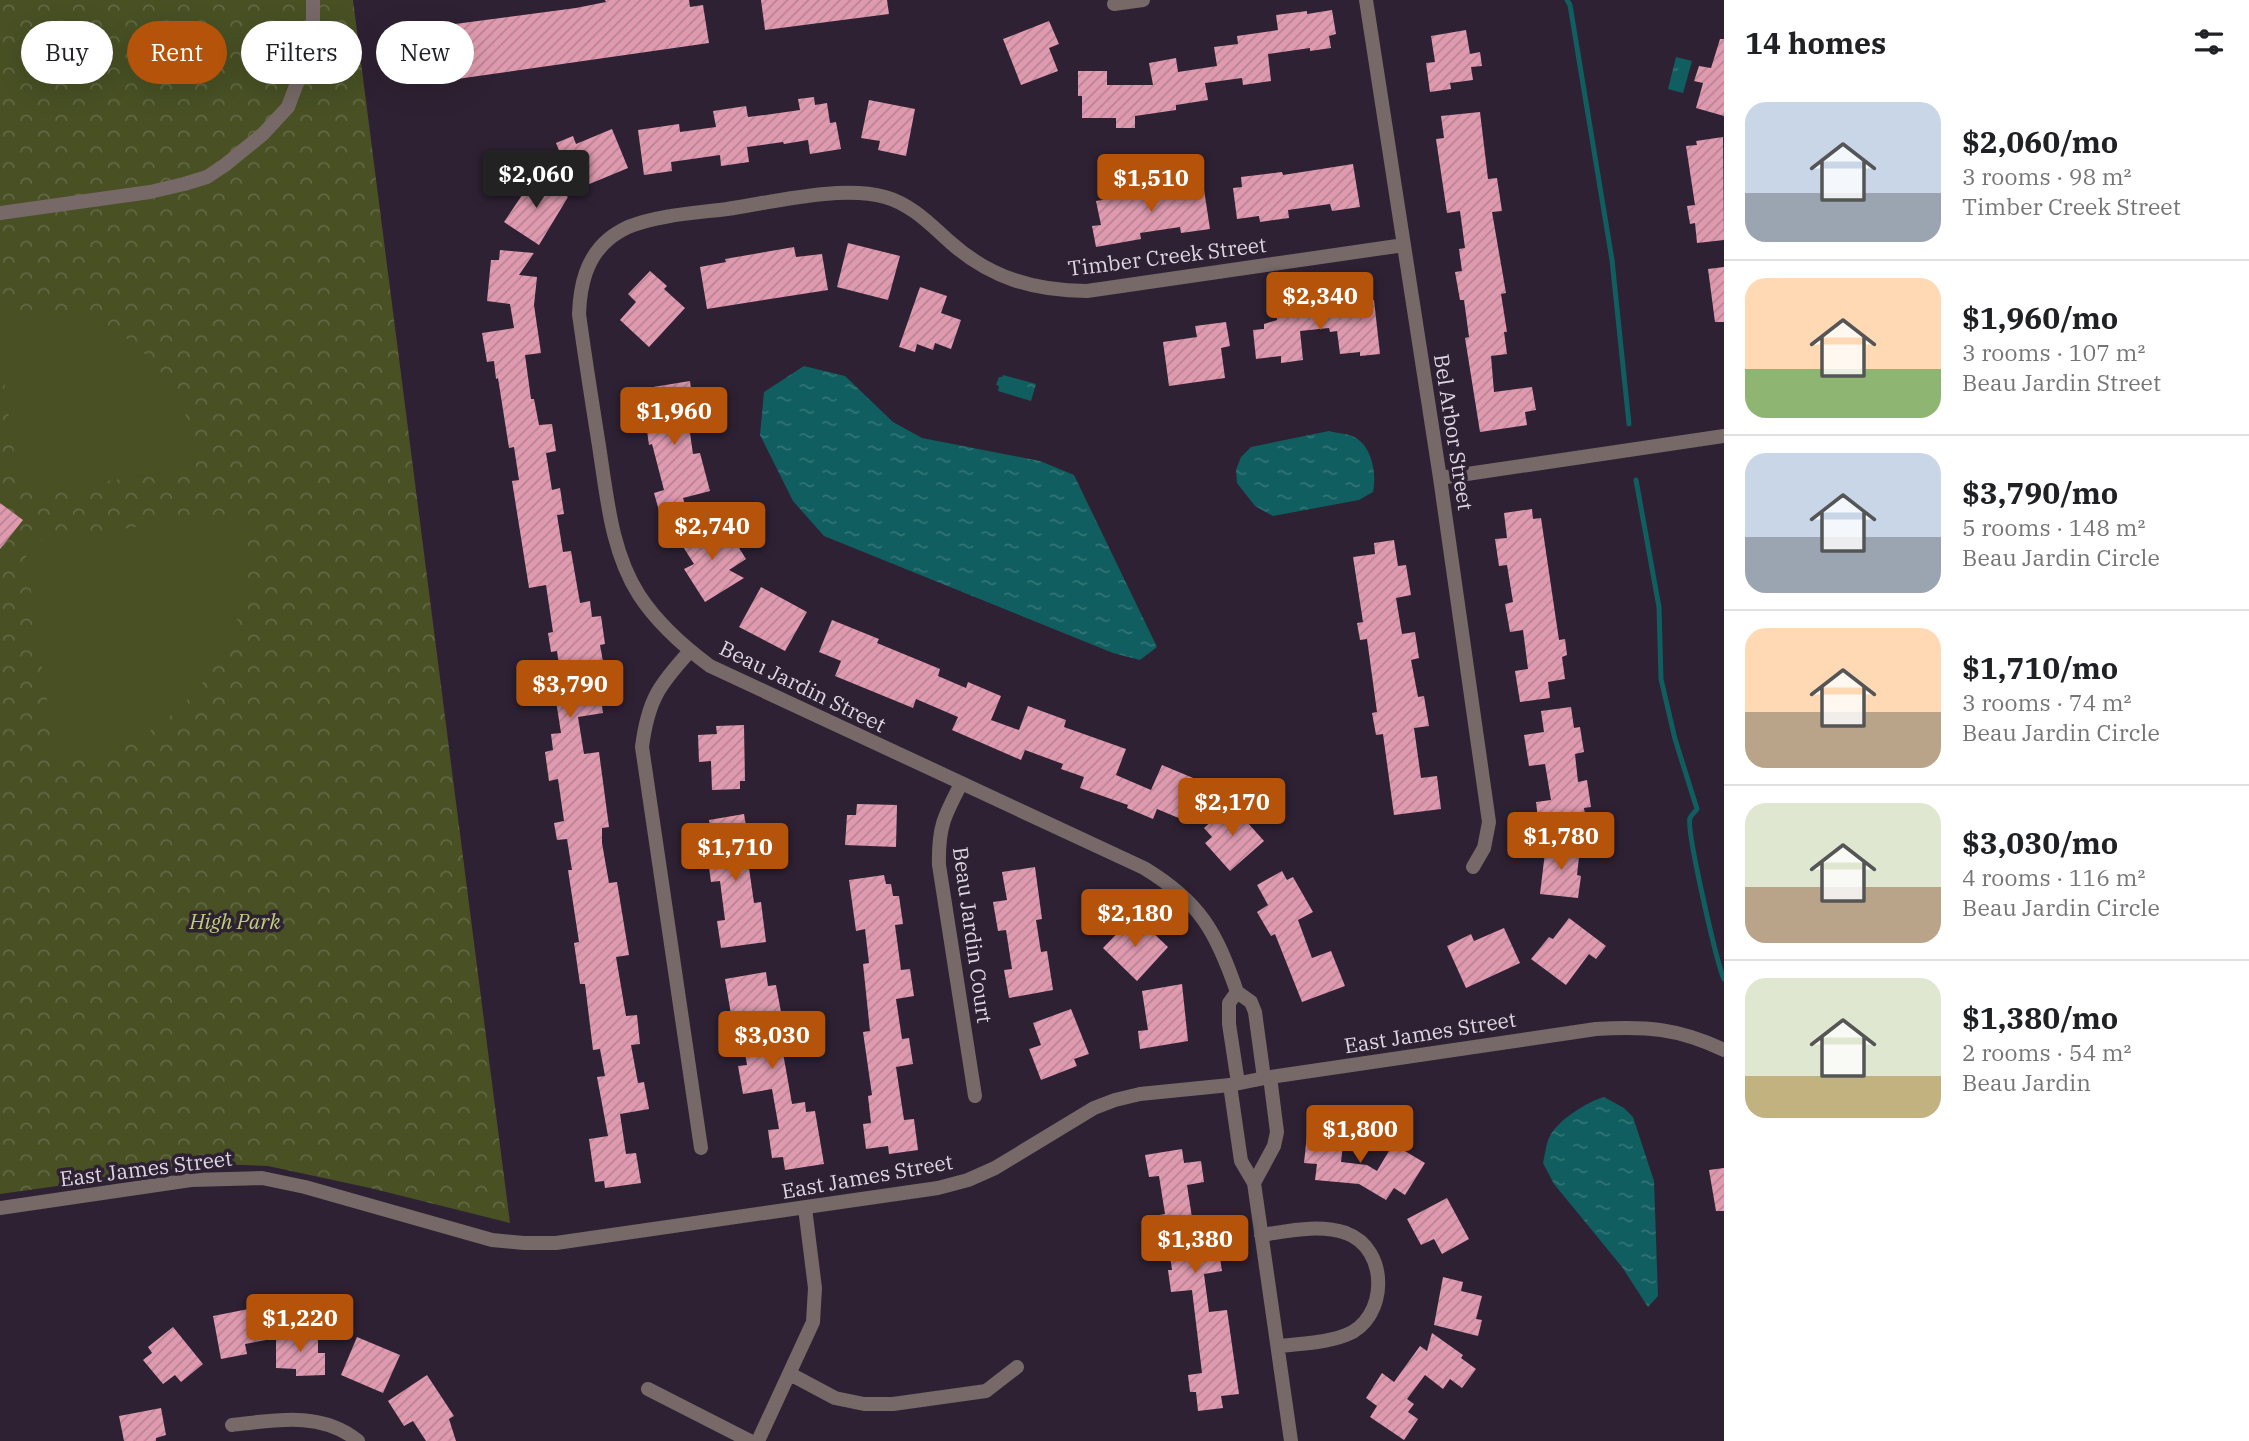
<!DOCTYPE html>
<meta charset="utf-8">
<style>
:root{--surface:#fff;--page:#f2f2f2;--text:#202124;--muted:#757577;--line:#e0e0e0;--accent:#b45309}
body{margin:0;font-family:"IBM Plex Serif",serif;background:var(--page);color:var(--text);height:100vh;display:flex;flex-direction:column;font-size:26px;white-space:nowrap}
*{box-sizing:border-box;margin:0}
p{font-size:23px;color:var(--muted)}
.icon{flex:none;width:38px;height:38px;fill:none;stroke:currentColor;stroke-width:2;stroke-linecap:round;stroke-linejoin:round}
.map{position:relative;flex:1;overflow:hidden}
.sheet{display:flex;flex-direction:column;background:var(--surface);width:525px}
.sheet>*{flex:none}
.banner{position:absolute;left:21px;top:21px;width:665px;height:63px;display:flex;gap:14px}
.price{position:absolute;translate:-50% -60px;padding:0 16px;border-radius:7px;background:var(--accent);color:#fff;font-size:23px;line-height:46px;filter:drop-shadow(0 2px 4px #0008)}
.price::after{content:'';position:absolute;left:50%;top:42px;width:21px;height:16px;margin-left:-10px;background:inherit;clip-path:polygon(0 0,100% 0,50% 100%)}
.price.on{background:#222;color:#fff}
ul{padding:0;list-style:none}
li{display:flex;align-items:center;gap:21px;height:175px;padding:0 21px}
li+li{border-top:2px solid var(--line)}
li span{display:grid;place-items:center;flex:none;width:196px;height:140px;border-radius:21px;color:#555}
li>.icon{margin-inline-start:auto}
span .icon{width:84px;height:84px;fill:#fffc;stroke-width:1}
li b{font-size:30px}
h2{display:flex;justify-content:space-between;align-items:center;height:84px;padding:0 21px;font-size:30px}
.pill{padding:0 24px;border-radius:32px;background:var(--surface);box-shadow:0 7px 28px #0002;font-size:24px;line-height:63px}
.pill.on{background:var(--accent);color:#fff}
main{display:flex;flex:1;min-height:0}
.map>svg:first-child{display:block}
.park{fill:url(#park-crowns)}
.pitch{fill:#485024}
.water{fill:url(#water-ripples)}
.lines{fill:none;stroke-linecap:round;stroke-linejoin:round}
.stream{stroke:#105e5f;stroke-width:5}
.building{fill:url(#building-hatch)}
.minor{stroke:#766967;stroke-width:14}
.tertiary{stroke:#766967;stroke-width:14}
.labels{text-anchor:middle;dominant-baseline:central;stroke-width:7;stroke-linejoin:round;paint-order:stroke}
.street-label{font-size:21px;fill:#ddd5e1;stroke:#2e2133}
.park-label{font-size:21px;font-style:italic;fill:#bfd176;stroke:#2e2133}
</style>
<main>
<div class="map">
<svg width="1724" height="1441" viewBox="0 0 1724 1441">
<defs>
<pattern id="park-crowns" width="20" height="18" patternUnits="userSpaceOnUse" patternTransform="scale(1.75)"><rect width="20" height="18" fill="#485024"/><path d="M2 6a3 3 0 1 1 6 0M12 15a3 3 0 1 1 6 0" fill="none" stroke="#626844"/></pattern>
<pattern id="water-ripples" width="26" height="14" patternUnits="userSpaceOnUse" patternTransform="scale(1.75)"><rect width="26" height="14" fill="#105e5f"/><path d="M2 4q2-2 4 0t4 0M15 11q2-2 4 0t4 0" fill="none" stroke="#327476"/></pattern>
<pattern id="building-hatch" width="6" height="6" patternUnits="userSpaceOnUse" patternTransform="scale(1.75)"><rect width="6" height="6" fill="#e09aaf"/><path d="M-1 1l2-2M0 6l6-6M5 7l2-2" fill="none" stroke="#b88494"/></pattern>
</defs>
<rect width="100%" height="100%" fill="#2e2133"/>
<path class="park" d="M0,0H353L510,1223L370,1188L268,1166L216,1164L0,1194Z"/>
<path class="pitch" d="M22,310C43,310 65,310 86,317C136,334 178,381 191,432C194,444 195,457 196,469L32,491L18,480L0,353V315Z
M244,512C247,539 248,566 244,593C233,654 189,712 134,740C110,752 83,756 56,761L26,557L37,541Z"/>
<path class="water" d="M1676,57L1692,61L1683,93L1668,89Z
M804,366L845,376L893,422L922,438L1040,461L1074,475L1157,647L1140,660L1113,653L824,536L793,501L760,435L764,392Z
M1003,375L1036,384L1031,401L998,391L999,386L996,385L999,377H1002Z
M1329,431C1336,433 1345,433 1352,436C1372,444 1377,474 1373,492L1359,500L1273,516L1255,506L1237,483L1236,470L1241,457L1251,447Z
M1604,1097L1624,1108L1633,1117L1654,1181L1658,1296L1648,1307L1622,1267L1554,1184L1543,1163C1545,1155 1546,1143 1550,1136C1557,1121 1588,1101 1604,1097Z"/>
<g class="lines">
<path class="stream" d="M1567,0L1570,5L1612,260L1629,424
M1636,480L1659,607L1661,679L1675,739L1697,809C1695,812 1692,814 1690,818C1686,830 1717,964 1724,979"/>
</g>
<path class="building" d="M605,0H689L690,7L703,5L709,43L450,80L445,44L457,42L455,24L576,8L606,2Z
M761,0H887L889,14L765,30Z
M1332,10L1336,34L1329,36L1331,48L1310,51V48L1268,54L1271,81L1243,85L1242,78L1205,83L1208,100L1176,105V110L1135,116V128H1116V118H1082V96H1078V71H1107V85H1153L1149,63L1176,58L1178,72L1217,66L1214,47L1238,44L1237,36L1278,30L1276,15L1307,11V14Z
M1049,21L1059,44L1049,48L1058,71L1021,85L1003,39Z
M1466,30L1470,54L1480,52L1482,66L1471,67L1473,80L1450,83L1451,89L1430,92L1426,63L1435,62L1431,36Z
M1720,39H1724V116L1696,108L1703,83L1694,81L1699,66L1711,68Z
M814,97L815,105L827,103L830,123L836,122L841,149L810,154L808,140L784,144L783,142L747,147L749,162L721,166L720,155L671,162L672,171L644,175L638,130L679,124L680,132L716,127L713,111L746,106L748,117L765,115L800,110L798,99Z
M869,100L915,109L906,156L878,150L880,141L861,138Z
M1480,112L1488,179L1497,178L1502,211L1492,212L1506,293L1501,294L1507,332H1504L1507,354L1491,356L1494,392L1532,387L1536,410L1525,412L1527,425L1480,432L1465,338L1469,337L1464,300H1460L1455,272L1462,271L1459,249L1465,248L1460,211L1447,213L1436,139L1444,138L1441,116Z
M612,129L628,168L575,190L556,143L573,136L576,144Z
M1723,137L1724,240L1697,243L1695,223L1690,224L1687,206L1695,205L1686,146L1697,145L1696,141Z
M1353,164L1360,207L1332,211L1330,204L1288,210L1289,218L1260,222L1259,216L1237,219L1233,188L1242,187L1241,177L1282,172L1283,175Z
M535,176L568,197L539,245L504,222Z
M1203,183L1210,229L1181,233L1180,227L1140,233L1141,239L1096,247L1092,226L1101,225L1096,201Z
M848,243L900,256L888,300L837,287Z
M794,247L796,257L822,254L828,290L707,309L700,267L726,262L725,259Z
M500,250L534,253L519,275L537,277L534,305L541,353L525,355L531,399H534L539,425L552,424L556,451L546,453L552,490L560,488L564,514L557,515L563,552L571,551L580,603L590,601L592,617L601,616L605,644L600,645L608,689L600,690L603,713L578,717L584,754L599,752L609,827L602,828V843L609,883L617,882L629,955L616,957L626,1016L637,1015L640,1044L631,1045L638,1083L644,1082L649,1109L620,1114L626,1154L636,1153L641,1183L605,1188L604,1181L595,1182L589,1139L608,1136L597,1077L605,1076L600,1049L593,1050L585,984H580L574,943L579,942L568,870H572L567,839L557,840L554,823L564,821L558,779L549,781L545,752L553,750L551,734L561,733L553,681L561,680L557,651L551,652L548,633L553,632L546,585L529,588L512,481L519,480L514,447L509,448L498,378L496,379L494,361L487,362L482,333L514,328L510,304L487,301L491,260H499Z
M1724,267V322H1715L1708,269Z
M650,271L667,286L664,289L685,308L649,347L620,320L636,302L628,294Z
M920,287L947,296L941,313L961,320L951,349L935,343L933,350L917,344L915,352L899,347Z
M1374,300L1380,354L1360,356V352L1340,354L1337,331L1330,332L1329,328L1300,331L1303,360L1281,363V356L1256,359L1253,330L1264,329V324L1277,320L1276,313L1305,309L1306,317L1346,312L1345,303Z
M1226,322L1230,346L1221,348L1225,378L1169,386L1163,342L1197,337L1195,326Z
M690,381L694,411L687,412L693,454L700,453L710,491L683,498L688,514L662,521L654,493L664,490L652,444L649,445L641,389Z
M0,503L23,520L0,549Z
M1532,509L1533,519L1541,518L1559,640L1565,639L1567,655L1562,657L1565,679L1548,682L1550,698L1520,702L1515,671L1528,669L1523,630L1510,632L1505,604L1513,602L1507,565L1499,566L1495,539L1507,538L1504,513Z
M708,525L717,539L729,532L746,559L729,570L744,578L705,602L684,569L694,564L680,542Z
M1394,540L1398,566L1406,565L1411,595L1396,598L1402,634L1415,632L1419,658L1411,660L1418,697L1424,696L1429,726L1414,728L1421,778L1437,776L1441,809L1394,815L1383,734L1376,735L1372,713L1377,712L1367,639L1360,640L1357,623L1363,622L1353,557L1375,554L1374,543Z
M761,587L807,612L785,651L739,627Z
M832,620L879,639L877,643L940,669L938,676L966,688L968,682L1001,696L991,720L1019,730L1028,706L1066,720L1064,727L1126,749L1116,775L1151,790L1162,765L1198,780L1181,819L1157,809L1153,819L1127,808L1128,805L1080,788L1084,777L1061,769L1063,764L1025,750L1021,760L952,730L958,717L916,699L913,708L835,676L841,661L819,652Z
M1571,707L1574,728L1580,727L1584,752L1575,754L1578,782L1587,780L1591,807L1584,808L1586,820L1539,827L1536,802L1551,800L1545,764L1529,766L1524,735L1544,732L1541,711Z
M744,725L745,781H740V789L712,790L711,761L699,762L698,735L717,734L716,726Z
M857,804L897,805L896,847L845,845L847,815H856Z
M1231,804L1264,841L1230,871L1205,843L1212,837L1204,828Z
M744,814L753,867L749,868L754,903L761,902L766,942L721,948L717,921L725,920L720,881L711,882L707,853L714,852L709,820Z
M1546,844L1580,848L1577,875L1581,876L1578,898L1540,894Z
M1035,867L1042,919L1036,920L1041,952L1047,951L1053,990L1009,998L1004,970L1012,969L1006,930L998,931L993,902L1007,900L1002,872Z
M1282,871L1287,880L1293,877L1313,912L1298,920L1312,958L1331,951L1345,986L1302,1002L1275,934L1271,936L1257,912L1268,905L1257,885Z
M884,875L886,884H891L893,896H899L903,924L895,925L901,970L910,969L914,996L896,999L902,1039L909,1038L913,1064L896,1067L904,1120L914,1119L918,1150L889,1154L888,1146L866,1149L863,1124L871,1123L868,1096L872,1095L863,1032L870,1031L863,964L869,963L865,929L856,931L849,880Z
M1569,918L1606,946L1596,959L1589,954L1566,985L1531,959L1549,937L1553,939Z
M1131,919L1145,933L1149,929L1168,947L1137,981L1103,948Z
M1504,928L1520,963L1466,988L1447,946L1471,934L1474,941Z
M766,972L768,986L776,985L781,1012L769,1014L775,1048L782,1047L792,1104L805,1102L806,1112L815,1111L824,1164L785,1170L783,1157L772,1158L768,1130L779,1129L772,1089L743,1094L738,1066L747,1065L739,1019L732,1020L725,979Z
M1182,984L1188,1041L1140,1049L1138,1031L1148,1030L1142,991Z
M1071,1009L1089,1054L1074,1059L1077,1066L1041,1080L1029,1049L1041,1045L1033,1023Z
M1308,1125L1331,1128L1330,1135L1344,1136L1341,1162L1367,1165L1377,1171L1393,1144L1425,1163L1405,1195L1394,1188L1386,1200L1359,1184L1315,1180L1317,1164L1304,1163Z
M1182,1149L1184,1163L1201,1161L1204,1182L1187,1185L1193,1224L1209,1221L1214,1253L1219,1252L1222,1271L1204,1274L1209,1312L1227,1310L1239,1394L1221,1396L1223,1408L1198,1411L1196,1392H1190L1188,1375L1202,1373L1192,1290L1171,1292L1168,1270H1172L1167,1236L1158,1238L1154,1216L1165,1214L1159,1176L1149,1177L1145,1155Z
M1724,1168V1211H1716L1709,1170Z
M1447,1198L1469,1239L1442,1254L1434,1239L1421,1245L1407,1219Z
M1443,1277L1463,1282L1461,1291L1482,1296L1476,1319L1482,1320L1478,1336L1434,1325Z
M259,1307L266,1340L245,1344L247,1354L221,1359L213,1316Z
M173,1327L203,1364L181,1382L175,1375L163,1384L143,1360L152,1353L148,1347Z
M318,1332V1353H325V1375L296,1376V1369L276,1368V1333Z
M1432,1333L1463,1355L1461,1358L1476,1369L1462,1388L1450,1379L1443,1389L1425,1375L1407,1399L1414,1404L1408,1412L1418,1419L1404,1440L1370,1417L1377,1406L1366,1398L1382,1373L1394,1382L1420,1346L1427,1351Z
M357,1337L400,1355L383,1393L341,1375Z
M427,1375L454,1416L449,1419L456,1441H426L413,1421L404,1426L388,1401Z
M161,1408L166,1435L156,1438V1441H124L119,1416Z"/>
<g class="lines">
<path class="minor" d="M1366,0L1440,478L1489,822L1484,848L1473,867
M1114,4L1143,0
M0,213L150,192L184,184L207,177L225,165L263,134L288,107L303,67L313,31V0
M1440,478L1724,436
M690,651C659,685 648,700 642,747L701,1148
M961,784C944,816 938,828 939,865L975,1096
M1237,992C1216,931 1200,902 1144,868L710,666C683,646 658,624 639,595C611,551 607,497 599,446C592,402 585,358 579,314C580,286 586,257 610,238C615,234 622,230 628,227C658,215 695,213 727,209C774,202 841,185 885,197C911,204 931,225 950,242C990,278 1035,291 1087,291L1404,245
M1237,992L1251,1002L1255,1012L1264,1078
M1237,992L1229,1003V1024L1238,1083
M1230,1085L1241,1161L1254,1183L1291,1441
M1254,1183L1274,1146L1277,1132L1270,1077
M1261,1235C1289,1231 1319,1224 1346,1233C1390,1249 1388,1319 1346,1335C1325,1343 1300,1344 1278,1346
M790,1374L835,1398L864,1404H893L986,1391L1017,1367
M648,1389L750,1441
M232,1425C275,1420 322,1411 358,1441
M758,1441L813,1322L815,1288L805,1208"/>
<path class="tertiary" d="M0,1208L191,1180L262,1178L305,1187L492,1240L524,1243H556L938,1188L968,1180L995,1168L1094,1108L1115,1100L1140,1094L1230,1085L1270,1077L1596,1029C1646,1026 1678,1028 1724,1050"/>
</g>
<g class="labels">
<g class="street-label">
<text transform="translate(1167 256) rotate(-7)">Timber Creek Street</text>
<text transform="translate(1454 432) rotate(81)">Bel Arbor Street</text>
<text transform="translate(803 686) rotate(26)">Beau Jardin Street</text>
<text transform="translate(973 935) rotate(82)">Beau Jardin Court</text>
<text transform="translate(1430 1032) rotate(-9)">East James Street</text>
<text transform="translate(146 1168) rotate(-7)">East James Street</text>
<text transform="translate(867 1176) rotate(-10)">East James Street</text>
</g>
<g class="park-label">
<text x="235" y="921">High Park</text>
</g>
</g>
</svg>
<b class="price on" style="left:536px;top:210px">$2,060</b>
<b class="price" style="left:1151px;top:214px">$1,510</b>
<b class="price" style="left:1320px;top:332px">$2,340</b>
<b class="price" style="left:674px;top:447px">$1,960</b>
<b class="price" style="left:712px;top:562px">$2,740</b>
<b class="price" style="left:570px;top:720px">$3,790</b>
<b class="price" style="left:1232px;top:838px">$2,170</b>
<b class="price" style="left:1561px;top:872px">$1,780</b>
<b class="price" style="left:735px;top:883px">$1,710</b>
<b class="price" style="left:1135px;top:949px">$2,180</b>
<b class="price" style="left:772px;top:1071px">$3,030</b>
<b class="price" style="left:1360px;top:1165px">$1,800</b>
<b class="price" style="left:1195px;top:1275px">$1,380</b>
<b class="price" style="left:300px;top:1354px">$1,220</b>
<div class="banner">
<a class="pill">Buy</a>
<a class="pill on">Rent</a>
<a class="pill">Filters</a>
<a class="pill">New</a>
</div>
</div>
<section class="sheet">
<h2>14 homes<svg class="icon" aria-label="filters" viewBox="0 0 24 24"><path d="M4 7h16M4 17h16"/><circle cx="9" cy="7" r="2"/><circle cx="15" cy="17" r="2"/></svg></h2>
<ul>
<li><span style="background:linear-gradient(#c9d6e8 65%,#9aa5b1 0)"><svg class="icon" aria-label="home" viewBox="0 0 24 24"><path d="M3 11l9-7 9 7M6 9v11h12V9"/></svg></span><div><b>$2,060/mo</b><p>3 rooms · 98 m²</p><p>Timber Creek Street</p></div></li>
<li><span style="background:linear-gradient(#ffd9b3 65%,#8fb573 0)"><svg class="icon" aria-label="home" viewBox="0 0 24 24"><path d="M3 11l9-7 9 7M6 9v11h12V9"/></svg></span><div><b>$1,960/mo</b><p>3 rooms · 107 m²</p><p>Beau Jardin Street</p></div></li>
<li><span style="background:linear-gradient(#c9d6e8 60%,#9aa5b1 0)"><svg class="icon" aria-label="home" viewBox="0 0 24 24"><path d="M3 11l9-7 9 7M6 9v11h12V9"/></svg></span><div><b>$3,790/mo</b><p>5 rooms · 148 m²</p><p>Beau Jardin Circle</p></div></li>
<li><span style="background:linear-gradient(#ffd9b3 60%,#b9a48a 0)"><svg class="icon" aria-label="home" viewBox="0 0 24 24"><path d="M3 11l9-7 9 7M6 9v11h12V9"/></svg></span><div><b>$1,710/mo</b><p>3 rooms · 74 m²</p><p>Beau Jardin Circle</p></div></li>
<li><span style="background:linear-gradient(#dfe7d0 60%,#b9a48a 0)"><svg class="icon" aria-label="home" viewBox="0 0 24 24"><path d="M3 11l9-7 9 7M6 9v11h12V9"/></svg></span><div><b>$3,030/mo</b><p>4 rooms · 116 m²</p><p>Beau Jardin Circle</p></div></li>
<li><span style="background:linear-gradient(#dfe7d0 70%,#c2b280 0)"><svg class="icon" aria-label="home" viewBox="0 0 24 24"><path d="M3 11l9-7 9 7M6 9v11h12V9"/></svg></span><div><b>$1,380/mo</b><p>2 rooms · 54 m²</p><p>Beau Jardin</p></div></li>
</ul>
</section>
</main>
